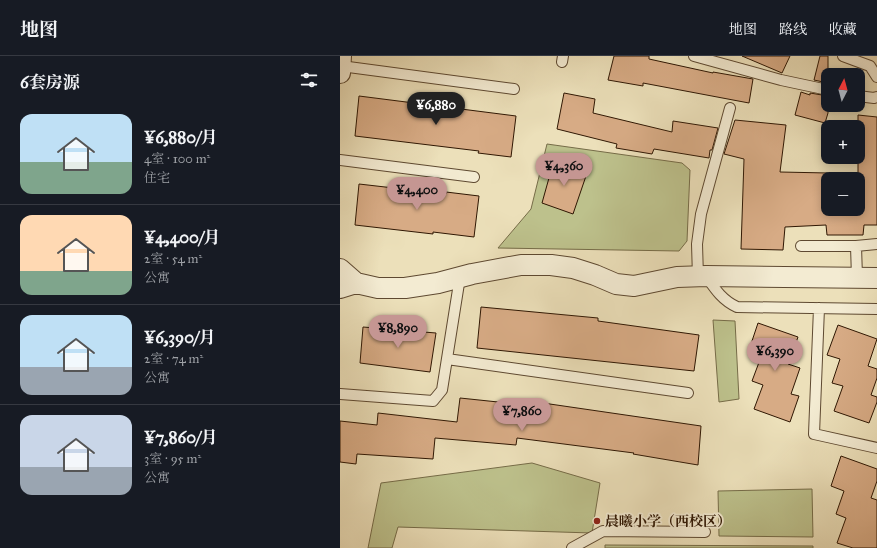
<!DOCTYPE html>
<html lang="zh">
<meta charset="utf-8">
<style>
:root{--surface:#171b24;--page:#20242c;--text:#f1f3f6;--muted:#9ea1a6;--line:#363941;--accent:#c59692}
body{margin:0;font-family:"IM FELL Great Primer","Noto Serif SC",serif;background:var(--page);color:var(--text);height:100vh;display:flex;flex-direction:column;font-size:15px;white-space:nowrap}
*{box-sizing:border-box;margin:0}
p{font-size:13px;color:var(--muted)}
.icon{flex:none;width:22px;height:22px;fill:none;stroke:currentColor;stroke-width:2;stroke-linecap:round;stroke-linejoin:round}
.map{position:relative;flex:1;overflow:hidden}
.panel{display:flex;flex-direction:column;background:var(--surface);width:340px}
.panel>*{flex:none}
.needle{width:26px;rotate:6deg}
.buttons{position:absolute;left:481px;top:12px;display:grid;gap:8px}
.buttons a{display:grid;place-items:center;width:44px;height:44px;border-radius:8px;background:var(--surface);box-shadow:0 2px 10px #0003;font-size:20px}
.price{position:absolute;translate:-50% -34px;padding:0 9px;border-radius:14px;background:var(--accent);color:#111;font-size:13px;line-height:26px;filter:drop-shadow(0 1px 2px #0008)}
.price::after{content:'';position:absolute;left:50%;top:24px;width:12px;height:9px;margin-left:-6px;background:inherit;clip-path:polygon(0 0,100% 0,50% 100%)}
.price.current{background:#222;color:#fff}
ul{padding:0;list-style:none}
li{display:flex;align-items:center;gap:12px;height:100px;padding:0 20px}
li+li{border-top:1px solid var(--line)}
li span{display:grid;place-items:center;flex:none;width:112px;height:80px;border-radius:12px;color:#555}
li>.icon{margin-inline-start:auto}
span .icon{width:48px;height:48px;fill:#fffc;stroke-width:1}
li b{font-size:17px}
h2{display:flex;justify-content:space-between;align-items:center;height:48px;padding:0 20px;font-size:17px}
header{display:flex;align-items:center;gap:24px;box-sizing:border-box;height:56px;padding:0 20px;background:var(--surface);border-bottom:1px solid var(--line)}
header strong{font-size:19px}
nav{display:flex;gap:22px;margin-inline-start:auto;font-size:14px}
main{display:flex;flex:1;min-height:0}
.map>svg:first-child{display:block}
.green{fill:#bdc18c;stroke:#766c48}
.building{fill:#d7ab85;stroke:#2f1703}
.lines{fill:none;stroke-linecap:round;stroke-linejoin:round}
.service-casing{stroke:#5e4931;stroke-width:12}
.minor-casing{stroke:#5e4931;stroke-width:22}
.service{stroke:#f3ebd2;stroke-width:10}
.minor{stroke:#f3ebd2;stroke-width:20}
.poi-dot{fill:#8f2418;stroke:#f3ebd2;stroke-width:1.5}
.labels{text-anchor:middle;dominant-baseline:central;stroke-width:3.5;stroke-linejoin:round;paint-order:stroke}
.poi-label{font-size:14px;font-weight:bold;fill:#2f1703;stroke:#f3ebd2;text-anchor:start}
</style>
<header>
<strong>地图</strong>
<nav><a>地图</a><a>路线</a><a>收藏</a></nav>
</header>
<main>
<section class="panel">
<h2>6套房源<svg class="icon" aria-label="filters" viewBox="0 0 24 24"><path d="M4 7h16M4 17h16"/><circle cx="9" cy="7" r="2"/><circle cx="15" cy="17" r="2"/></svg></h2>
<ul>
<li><span style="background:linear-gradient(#bfe0f5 60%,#7fa58c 0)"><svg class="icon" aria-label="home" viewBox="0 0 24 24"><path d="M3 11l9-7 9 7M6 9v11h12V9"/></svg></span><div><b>¥6,880/月</b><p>4室 · 100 m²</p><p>住宅</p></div></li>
<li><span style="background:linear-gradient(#ffd9b3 70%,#7fa58c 0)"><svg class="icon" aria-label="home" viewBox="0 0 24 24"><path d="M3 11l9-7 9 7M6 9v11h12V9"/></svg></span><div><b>¥4,400/月</b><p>2室 · 54 m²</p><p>公寓</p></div></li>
<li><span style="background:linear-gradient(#bfe0f5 65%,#9aa5b1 0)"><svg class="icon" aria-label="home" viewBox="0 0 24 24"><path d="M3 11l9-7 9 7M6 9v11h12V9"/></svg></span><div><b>¥6,390/月</b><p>2室 · 74 m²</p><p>公寓</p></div></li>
<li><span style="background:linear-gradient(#c9d6e8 65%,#9aa5b1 0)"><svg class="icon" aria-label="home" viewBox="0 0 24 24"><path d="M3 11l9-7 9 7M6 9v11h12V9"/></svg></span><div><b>¥7,860/月</b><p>3室 · 95 m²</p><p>公寓</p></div></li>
</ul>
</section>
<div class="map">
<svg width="537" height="492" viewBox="0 0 537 492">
<rect width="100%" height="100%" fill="#ece0ba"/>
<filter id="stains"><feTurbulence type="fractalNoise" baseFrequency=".005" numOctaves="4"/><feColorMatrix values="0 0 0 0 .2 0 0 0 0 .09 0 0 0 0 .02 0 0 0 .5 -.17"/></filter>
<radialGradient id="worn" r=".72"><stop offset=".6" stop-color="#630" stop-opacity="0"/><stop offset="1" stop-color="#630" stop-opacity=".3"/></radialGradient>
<path class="green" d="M207,88L342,107L350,114L347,185L339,195L158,192L191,153Z
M373,264L395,265L399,343L379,346Z
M192,407L260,427L252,477L58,471L52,492H28L41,427Z
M472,433L473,481L379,480L378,435Z
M265,489L473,490V492H265Z"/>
<path class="building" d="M274,0H309V3L373,17V16L413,23L409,47L303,27V30L268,24Z
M402,0H450L442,17Z
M480,0H488V27L474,24Z
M461,36L470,39V37L488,40V57L485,67L455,59Z
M224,37L255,43L253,57L332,76L333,65L378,72L372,94H370L369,102L314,93L312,98L276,92L277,88L217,73Z
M19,40L176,60L171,101L138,97L139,95L15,80Z
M518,59L537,61V169H524L523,179H487L486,169L445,171L443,194L401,193L404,103L384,98L395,64L446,69L440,116L488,117V153H518Z
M214,104L247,117L233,158L202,147Z
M19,128L106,138V136L139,140L134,181L93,176V178L15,169Z
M141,251L258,262V265L359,279L354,315L137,292Z
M418,267L458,281L448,308L460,312L451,338L459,340L450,366L414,353L423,329L412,325L421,301L408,297Z
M498,269L537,283L528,310L537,313V322L531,339L537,341V346L529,367L494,355L503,330L492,327L500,303L487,299Z
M23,271L96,277L90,316L20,307Z
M120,342L196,350V346L361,370L358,409L293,398L294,397L177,382L176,389L95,382L93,403L17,398L16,408L0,406V365L37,369L38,357L117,366Z
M501,400L537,413V425L531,442L537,444V492H513L497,487L506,462L496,458L504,435L491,430Z"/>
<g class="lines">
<g class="service-casing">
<path id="service" d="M354,0L441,24L488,34
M503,0L530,10L537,21
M222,6L223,0
M1,10L174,33
M518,40L534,42L537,41
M0,104L134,121
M461,190H516L537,188
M516,190L517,221
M366,220C375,233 382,244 397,251L537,253
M358,221L357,188L361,158L390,52
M479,252L474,378L537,392
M107,303L348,337
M0,338L93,345L102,334L120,221
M232,492L263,475L365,476"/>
</g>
<g class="minor-casing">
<path id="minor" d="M0,17L1,0
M0,213L16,227
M0,232L16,227L38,232H65L98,227L132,218L181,209H211L233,212L255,219L276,228L294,230L337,221L366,220L537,222"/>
</g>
<use href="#service" class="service"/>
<use href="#minor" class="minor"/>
</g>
<circle class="poi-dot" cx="257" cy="465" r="4"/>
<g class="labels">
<g class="poi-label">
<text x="265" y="465">晨曦小学（西校区）</text>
</g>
</g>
<rect width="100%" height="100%" filter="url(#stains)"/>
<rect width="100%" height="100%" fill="url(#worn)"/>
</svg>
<div class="buttons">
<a><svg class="needle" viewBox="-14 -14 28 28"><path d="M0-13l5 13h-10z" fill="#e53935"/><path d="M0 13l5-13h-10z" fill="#9ea1a6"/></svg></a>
<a>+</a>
<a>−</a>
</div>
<b class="price current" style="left:96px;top:70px">¥6,880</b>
<b class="price" style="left:224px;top:131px">¥4,360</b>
<b class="price" style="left:77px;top:155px">¥4,400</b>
<b class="price" style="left:58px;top:293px">¥8,890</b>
<b class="price" style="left:435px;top:316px">¥6,390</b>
<b class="price" style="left:182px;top:376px">¥7,860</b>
</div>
</main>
